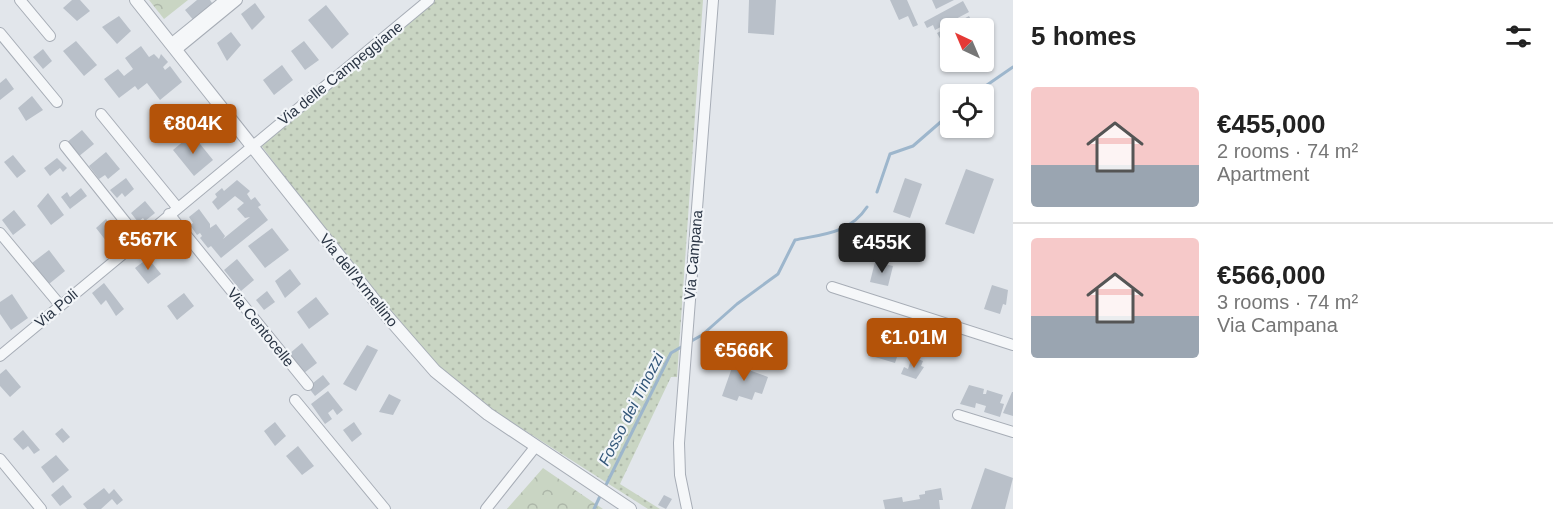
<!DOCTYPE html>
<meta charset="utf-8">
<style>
:root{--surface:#fff;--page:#f6f6f6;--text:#222;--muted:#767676;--line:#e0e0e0;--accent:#b45309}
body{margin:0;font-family:Arial,sans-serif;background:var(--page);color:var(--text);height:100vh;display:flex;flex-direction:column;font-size:22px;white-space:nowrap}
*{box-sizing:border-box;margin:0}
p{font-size:20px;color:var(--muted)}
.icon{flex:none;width:33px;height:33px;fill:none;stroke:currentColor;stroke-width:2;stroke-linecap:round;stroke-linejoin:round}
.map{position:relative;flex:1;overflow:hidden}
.sheet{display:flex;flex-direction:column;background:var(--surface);width:540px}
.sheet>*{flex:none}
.needle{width:39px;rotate:316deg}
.buttons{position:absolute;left:940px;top:18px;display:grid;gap:12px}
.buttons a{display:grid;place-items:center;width:54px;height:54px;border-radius:6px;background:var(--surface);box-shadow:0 2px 4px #0004;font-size:30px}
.price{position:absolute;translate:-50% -51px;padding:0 14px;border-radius:6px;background:var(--accent);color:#fff;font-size:20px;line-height:39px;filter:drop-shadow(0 2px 3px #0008)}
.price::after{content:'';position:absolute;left:50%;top:36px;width:18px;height:14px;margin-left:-9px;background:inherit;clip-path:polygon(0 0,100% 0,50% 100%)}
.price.on{background:#222;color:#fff}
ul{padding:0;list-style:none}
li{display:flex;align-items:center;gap:18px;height:150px;padding:0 18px}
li+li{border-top:2px solid var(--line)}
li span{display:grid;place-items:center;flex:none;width:168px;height:120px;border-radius:6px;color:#555}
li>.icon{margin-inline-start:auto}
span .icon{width:72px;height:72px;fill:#fffc;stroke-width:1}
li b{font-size:26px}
h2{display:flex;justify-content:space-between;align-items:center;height:72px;padding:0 18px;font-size:26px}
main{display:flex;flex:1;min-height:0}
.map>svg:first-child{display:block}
.grass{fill:url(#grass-dots)}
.forest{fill:url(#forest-crowns)}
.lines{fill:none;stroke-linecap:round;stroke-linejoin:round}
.stream{stroke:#9db6cc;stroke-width:3}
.building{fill:#b9c0c9}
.minor-casing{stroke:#a7adb6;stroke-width:12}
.tertiary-casing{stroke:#a7adb6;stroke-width:14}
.minor{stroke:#f5f7f9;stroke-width:10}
.tertiary{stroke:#f5f7f9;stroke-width:12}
.labels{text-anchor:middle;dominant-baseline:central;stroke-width:4.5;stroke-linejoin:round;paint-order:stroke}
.street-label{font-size:15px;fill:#2a3544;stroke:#f2f5f8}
.water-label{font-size:16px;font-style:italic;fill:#325679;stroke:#f2f5f8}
</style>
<main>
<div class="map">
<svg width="1013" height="509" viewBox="0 0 1013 509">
<defs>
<pattern id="grass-dots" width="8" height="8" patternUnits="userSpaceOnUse" patternTransform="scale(1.5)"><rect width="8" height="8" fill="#c9d5c3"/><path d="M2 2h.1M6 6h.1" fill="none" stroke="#adb7a9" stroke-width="1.8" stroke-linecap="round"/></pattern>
<pattern id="forest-crowns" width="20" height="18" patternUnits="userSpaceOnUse" patternTransform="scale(1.5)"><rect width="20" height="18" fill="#c9d5c3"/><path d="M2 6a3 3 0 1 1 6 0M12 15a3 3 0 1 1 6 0" fill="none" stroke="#adb7a9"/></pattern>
</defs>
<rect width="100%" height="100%" fill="#e2e6eb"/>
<path class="grass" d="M434,0H703L677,377H671L620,484L660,509H648L460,389L404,335L260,144Z"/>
<path class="forest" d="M149,0H188L164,19Z
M543,468L603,509H507Z"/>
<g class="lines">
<path class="stream" d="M974,94L1013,67
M877,192L890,154L913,146L951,113
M688,343L702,335L737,304L778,274L795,240C824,234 850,233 867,207
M604,489L671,353L683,346
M594,509L601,494"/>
</g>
<path class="building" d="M72,0H80L90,11L77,21L63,8Z
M197,0H210L214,6L195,22L185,10Z
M749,0H776L774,35L748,33Z
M890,0H907L918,25L913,27L908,16L899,20Z
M932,0H954L936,9Z
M963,1L969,12L935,30L933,25L927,28L924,22Z
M255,3L265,17L252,30L241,14Z
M326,5L349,34L332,49L308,20Z
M119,16L131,31L117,44L102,27Z
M969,16L975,27L951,28V40L943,44L937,33Z
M231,32L241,45L227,61L217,43Z
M76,41L97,65L84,76L63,51Z
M304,41L319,60L305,70L291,51Z
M141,46L149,57L154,54L159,59L161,54L168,62L163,67L165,70L170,66L182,82L160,100L147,83L138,90L135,86L119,98L104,79L118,69L124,76L133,69L125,58Z
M43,49L52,61L43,69L33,57Z
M282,65L293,80L274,95L263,80Z
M6,78L14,89L0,100V83Z
M32,96L43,110L26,121L18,108Z
M82,130L94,144L78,157L66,143Z
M192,134L213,160L194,176L173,150Z
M106,152L120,169L108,179L105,175L99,179L89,166Z
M13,155L26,171L17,178L4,162Z
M57,158L67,168L63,172L60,168L50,176L44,168Z
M966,169L994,179L974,234L945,224Z
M126,178L134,189L125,197L122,193L117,198L110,190Z
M905,178L922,184L910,218L893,212Z
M237,180L250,191L247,194L251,200L255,197L261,205L258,207L268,220L221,258L211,246L208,248L200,238L202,236L200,233L197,235L190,225L193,223L189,217L199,209L210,224V228L216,224L225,236L223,239L250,217L245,218L237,209L244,203L235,196L218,210L212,202L217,197L215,194L222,188L224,191Z
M81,188L87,196L70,209L61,197L67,192L70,197Z
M48,193L64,215L51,225L37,206Z
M145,201L155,213L145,221L143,218L138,222L131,213Z
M14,210L26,225L13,235L2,220Z
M106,219L118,233L107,242L96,228Z
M272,228L289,250L265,268L248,246Z
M49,250L65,271L49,284L32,263Z
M148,258L161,274L148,284L135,268Z
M237,259L254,280L241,291L224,270Z
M875,262L893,266L888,286L870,282Z
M290,269L301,284L285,298L275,281Z
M104,283L124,309L116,316L106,300L101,305L92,293Z
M992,285L1008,290L1006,305L1003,304L1000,314L984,309Z
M267,291L275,302L264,310L256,300Z
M184,293L194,306L177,320L167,306Z
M12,294L28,318L11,330L0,314V302Z
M316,297L329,314L309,329L297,312Z
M879,342L900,348L895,363L875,357Z
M302,343L317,363L304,373L289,354Z
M367,345L378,350L356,391L343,384Z
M742,356L750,359L746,369L768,377L762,394L755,392L752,400L739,396L737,401L722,396L735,359L740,361Z
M912,357L923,361L921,366L924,367L916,379L901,374L904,367L908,369Z
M6,369L21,387L10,397L0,386V374Z
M323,375L330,384L315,396L308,387Z
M969,385L984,389L983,394H986L987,390L1003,395L1000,403L1004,404L1000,417L984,412L986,406L976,403L975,408L960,404Z
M328,391L343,410L337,415L333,409L328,413L332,419L325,424L311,404Z
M1012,392H1013V416L1003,413Z
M389,394L401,400L393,415L379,412Z
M275,422L286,436L275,446L264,431Z
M354,422L362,434L352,442L343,430Z
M62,428L70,437L63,443L55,434Z
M23,430L40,450L34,454L28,446L23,450L13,439Z
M298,446L314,466L302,475L286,456Z
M56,455L69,470L53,483L41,467Z
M985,468L1013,478L1005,509H971Z
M63,485L72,497L60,506L51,495Z
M104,488L109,494L114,489L123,500L117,505L112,499L101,509H87L83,504Z
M941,488L943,500H939L940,509H885L883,500L902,497L903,502L920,499L919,495L925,494V491Z
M664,495L672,499L666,509L658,505Z"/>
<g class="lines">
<g class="minor-casing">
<path id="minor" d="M20,0L50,36
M0,33L57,102
M171,44L225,0
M176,50L237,0
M101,114L177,207
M65,146L139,239
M169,214L308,385
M0,233L60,305
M832,287L1013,345
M0,356L429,0
M295,400L385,509
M958,415L1013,432
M0,459L41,509
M486,509L536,446
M687,509L680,475L679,443L713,0"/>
</g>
<g class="tertiary-casing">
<path id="tertiary" d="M136,0L387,316L435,371L488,414L630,509"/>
</g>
<use href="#minor" class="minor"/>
<use href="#tertiary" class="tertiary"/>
</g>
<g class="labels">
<g class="street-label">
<text transform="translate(340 73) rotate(-39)">Via delle Campeggiane</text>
<text transform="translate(693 255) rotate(-85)">Via Campana</text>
<text transform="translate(359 280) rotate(51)">Via dell'Armellino</text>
<text transform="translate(56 308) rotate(-40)">Via Poli</text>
<text transform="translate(261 327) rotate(51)">Via Centocelle</text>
</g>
<g class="water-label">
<text transform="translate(631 409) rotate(-63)">Fosso dei Tinozzi</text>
</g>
</g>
</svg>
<div class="buttons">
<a><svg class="needle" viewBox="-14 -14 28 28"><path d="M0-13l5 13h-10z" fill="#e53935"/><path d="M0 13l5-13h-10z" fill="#767676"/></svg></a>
<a><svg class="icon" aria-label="locate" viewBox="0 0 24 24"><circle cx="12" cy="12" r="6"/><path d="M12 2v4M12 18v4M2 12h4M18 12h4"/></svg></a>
</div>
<b class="price" style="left:193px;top:155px">€804K</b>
<b class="price" style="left:148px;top:271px">€567K</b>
<b class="price on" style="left:882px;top:274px">€455K</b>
<b class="price" style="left:914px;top:369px">€1.01M</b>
<b class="price" style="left:744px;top:382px">€566K</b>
</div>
<section class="sheet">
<h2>5 homes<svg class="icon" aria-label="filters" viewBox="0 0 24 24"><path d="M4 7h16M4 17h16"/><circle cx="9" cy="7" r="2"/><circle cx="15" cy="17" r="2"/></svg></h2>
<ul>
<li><span style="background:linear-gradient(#f6c9c9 65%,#9aa5b1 0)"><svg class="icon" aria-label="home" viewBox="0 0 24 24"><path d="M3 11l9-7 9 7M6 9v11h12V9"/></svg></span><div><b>€455,000</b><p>2 rooms · 74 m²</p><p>Apartment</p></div></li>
<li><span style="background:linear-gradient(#f6c9c9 65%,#9aa5b1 0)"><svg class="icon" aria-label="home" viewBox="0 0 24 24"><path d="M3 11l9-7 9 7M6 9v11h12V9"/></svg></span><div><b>€566,000</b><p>3 rooms · 74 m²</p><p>Via Campana</p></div></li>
</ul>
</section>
</main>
